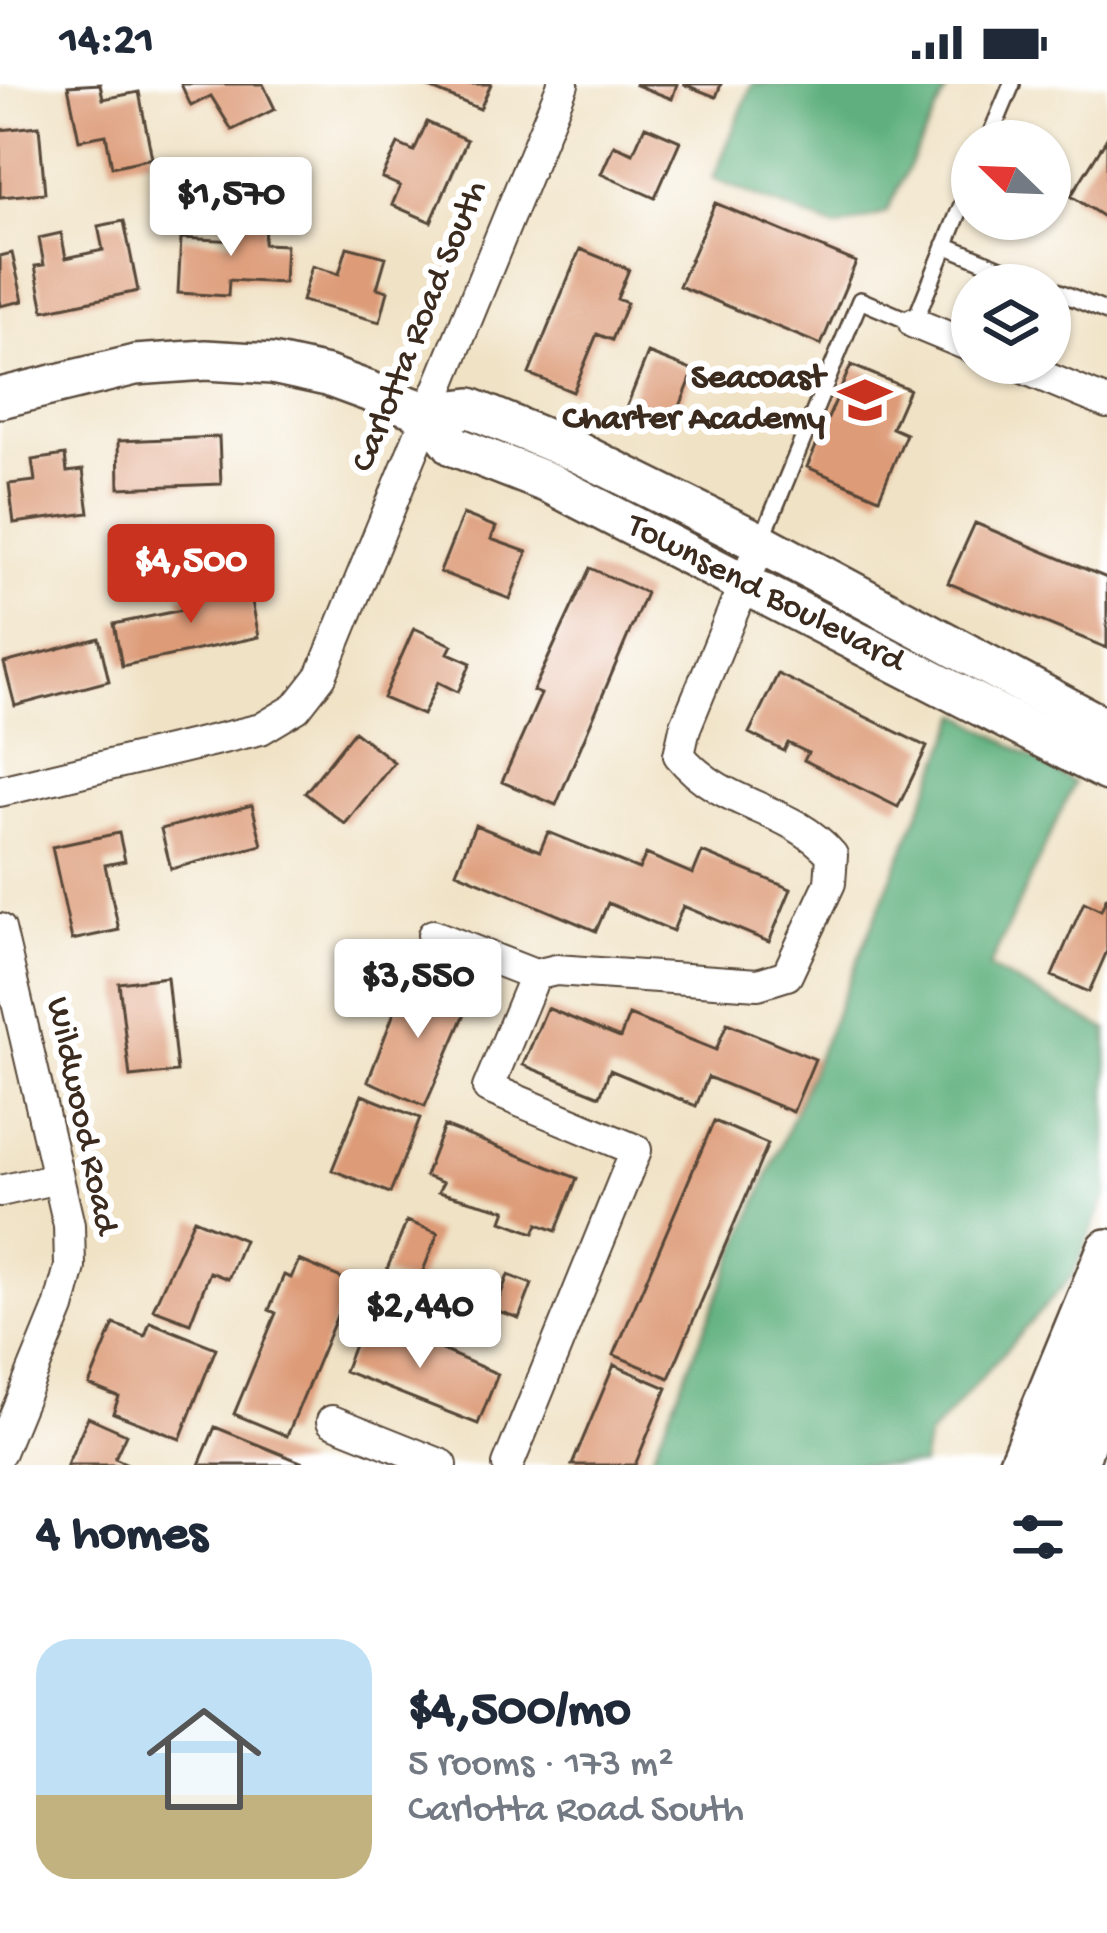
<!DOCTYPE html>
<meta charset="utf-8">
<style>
:root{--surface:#fff;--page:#f2f2f3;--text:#1f2937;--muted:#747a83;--line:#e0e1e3;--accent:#c8321e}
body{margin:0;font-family:"Gochi Hand",sans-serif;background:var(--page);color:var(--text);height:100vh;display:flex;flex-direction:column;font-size:45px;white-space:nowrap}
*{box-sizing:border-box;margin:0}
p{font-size:39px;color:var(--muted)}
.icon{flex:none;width:66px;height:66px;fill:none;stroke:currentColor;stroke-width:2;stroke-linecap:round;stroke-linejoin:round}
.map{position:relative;height:1381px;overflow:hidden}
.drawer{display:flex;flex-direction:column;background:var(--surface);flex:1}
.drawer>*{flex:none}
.needle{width:78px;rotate:293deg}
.controls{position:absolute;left:951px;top:36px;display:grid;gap:24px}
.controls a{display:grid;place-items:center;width:120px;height:120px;border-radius:50%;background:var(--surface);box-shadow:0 3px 9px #0004;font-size:60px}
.price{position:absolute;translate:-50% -102px;padding:0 27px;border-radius:12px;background:#fff;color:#222;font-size:39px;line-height:78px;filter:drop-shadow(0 3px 6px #0008)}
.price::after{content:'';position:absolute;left:50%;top:72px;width:36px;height:27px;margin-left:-18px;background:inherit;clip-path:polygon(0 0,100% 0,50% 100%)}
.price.current{background:var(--accent);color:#fff}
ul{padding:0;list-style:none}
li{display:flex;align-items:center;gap:36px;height:300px;padding:0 36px}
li+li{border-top:3px solid var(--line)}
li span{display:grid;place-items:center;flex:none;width:336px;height:240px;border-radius:36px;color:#555}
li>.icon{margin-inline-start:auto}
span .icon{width:144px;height:144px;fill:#fffc;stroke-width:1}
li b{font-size:51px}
h2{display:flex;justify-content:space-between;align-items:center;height:144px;padding:0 36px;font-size:51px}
.status{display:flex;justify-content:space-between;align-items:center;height:84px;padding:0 60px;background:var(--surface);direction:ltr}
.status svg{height:33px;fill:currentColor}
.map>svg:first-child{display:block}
.forest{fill:#5eb07e;stroke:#4c6d4e;stroke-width:3}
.building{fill:#dd9b78}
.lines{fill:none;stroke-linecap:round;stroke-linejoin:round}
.service-casing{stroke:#564637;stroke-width:20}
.minor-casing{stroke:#564637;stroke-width:34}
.tertiary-casing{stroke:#564637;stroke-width:44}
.motorway-casing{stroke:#564637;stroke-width:62}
.service{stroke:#fff;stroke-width:15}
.minor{stroke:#fff;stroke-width:30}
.tertiary{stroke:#fff;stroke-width:39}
.motorway{stroke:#fff;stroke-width:57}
.labels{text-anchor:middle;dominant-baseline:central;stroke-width:12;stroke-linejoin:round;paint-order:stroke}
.street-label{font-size:36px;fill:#3b2a1e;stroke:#fff}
.poi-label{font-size:36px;font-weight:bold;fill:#3b2a1e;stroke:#fff;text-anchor:end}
</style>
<div class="status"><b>14:21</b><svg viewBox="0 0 49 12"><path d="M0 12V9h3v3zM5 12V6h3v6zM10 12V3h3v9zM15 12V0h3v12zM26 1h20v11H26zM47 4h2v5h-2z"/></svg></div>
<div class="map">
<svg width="1107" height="1381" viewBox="0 0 1107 1381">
<rect width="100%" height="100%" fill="#fff"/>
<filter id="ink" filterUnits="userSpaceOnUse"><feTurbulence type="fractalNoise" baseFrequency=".00833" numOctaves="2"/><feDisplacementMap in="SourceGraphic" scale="24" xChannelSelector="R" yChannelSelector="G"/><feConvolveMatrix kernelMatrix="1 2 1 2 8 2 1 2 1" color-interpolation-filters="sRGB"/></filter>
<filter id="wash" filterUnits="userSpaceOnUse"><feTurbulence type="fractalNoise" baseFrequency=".004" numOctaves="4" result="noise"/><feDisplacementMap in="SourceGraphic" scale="48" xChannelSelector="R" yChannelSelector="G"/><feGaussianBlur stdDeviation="2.7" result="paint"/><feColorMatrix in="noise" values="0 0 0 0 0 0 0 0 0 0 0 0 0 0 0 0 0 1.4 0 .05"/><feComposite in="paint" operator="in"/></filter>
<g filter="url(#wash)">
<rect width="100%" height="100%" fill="#f0e2c5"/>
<path class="forest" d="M752,0H950L886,129L836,144L713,95Z
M960,630L1074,699L989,884L1107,946V1110L1073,1191L928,1353L922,1381H648Z"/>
<g id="blocks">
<path class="building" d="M100,0L103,15L139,8L152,74L112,83L106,51L79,56L68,2Z
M181,0H263L275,25L232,46L211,12L191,22Z
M420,0H491L480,25Z
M634,0H677L672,15Z
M683,0H721L716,13Z
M427,38L467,56L431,138L392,121L400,102L382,94L398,60L414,67Z
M39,42L45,109L0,113V46Z
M645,42L680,57L655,114L601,90L614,61L633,69Z
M1107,54V135L1071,112Z
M715,119L856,178L821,261L679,202Z
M237,126L266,128L264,160L286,161L284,199L229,196L228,212L178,209L181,154L236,157Z
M124,137L138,207L44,227L35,182L44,181L39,154L61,149L66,174L103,166L98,142Z
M347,163L386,173L377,204L388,207L380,238L302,217L312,182L339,190Z
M580,165L629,185L617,215L627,219L612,256L597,250L573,308L529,290Z
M12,169L23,217L0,222V172Z
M648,269L694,287L673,340L627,322Z
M851,281L909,305L892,344L906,350L879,414L807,383Z
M219,353L221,400L119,404L118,357Z
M65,371L67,388L83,386L89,429L14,439L9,400L35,397L32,376Z
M463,430L496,443L491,455L527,468L510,515L440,488Z
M975,439L1107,494V564L948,499Z
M590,484L646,509L556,721L502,698L541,610L533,607Z
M248,497L259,553L122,582L114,540L182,526L179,512Z
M414,544L452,561L448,569L471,579L458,608L438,598L423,631L383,614Z
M99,554L109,597L15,622L4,579Z
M778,590L927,663L898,723L804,676L808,669L788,659L784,667L749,649Z
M354,647L394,678L345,740L305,709Z
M252,721L262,761L171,785L161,745Z
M475,741L540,767L548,748L639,785L646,770L693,790L702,768L791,805L769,858L683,822L673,847L608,819L596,847L456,788Z
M119,749L125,777L105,781L119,846L72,856L52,763Z
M1107,812V867L1089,908L1052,892L1084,818L1101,826Z
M408,892L470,918L425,1022L368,997Z
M167,893L177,988L130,993L119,899Z
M547,924L620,954L629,931L716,966L727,939L815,975L793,1028L708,993L696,1022L610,986L600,1012L523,981Z
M362,1011L420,1034L390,1109L332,1086Z
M714,1037L768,1060L669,1294L614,1271Z
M444,1042L577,1094L556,1147L538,1140L534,1149L502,1137L506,1126L438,1108L443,1099L425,1092Z
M194,1135L244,1156L228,1195L210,1188L190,1239L153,1225Z
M407,1137L438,1149L417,1202L385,1190Z
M299,1176L351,1198L287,1352L234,1330L276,1229L269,1226L284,1191L291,1194Z
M508,1191L532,1200L519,1234L495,1226Z
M365,1233L498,1290L478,1340L344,1287Z
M150,1238L216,1264L180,1355L113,1329L119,1313L89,1301L114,1240L145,1252Z
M614,1281L667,1304L635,1381H572Z
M88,1333L126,1350L115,1374L130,1381H67Z
M215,1343L308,1381H199Z"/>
</g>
</g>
<g filter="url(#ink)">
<use href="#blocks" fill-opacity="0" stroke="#564637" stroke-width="3"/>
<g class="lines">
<g class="service-casing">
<path id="service" d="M988,57L1012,0
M945,161L1042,201
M1050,204L1107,228
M762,455L860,216L914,239L972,96"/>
</g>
<g class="minor-casing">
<path id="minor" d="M914,239L972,263
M1011,279L1107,319
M0,707L261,645L296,624L321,592L563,0
M0,845L69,1141L70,1183L59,1224L0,1368
M433,851L535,891
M0,1107L58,1094
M332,1337L442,1381
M508,1381L636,1066L488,1004L535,891L556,886L758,900L787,891L830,799L832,771C789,721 723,725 679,671L685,644L761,459"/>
</g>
<g class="tertiary-casing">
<g id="tertiary">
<path d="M0,314L135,281L206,276L272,280L327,292L428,329L470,324L579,369L761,459L1107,645"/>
<path id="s1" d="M428,329L454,362L551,400L1107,687"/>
<path d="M1018,1381L1107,1165"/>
</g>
</g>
<g class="motorway-casing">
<path id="motorway" d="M1068,1381L1100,1285L1107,1213"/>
</g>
<use href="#service" class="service"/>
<use href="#minor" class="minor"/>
<use href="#tertiary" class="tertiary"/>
<use href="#motorway" class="motorway"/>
</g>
</g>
<defs>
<g id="school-bare" transform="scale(4.14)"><path d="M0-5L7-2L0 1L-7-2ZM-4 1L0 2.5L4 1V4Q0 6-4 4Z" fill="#c8321e" stroke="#fff" stroke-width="2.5" paint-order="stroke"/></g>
</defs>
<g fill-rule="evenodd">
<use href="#school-bare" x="865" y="316"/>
</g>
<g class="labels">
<g class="street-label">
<text transform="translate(421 243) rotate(-68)">Carlotta Road South</text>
<text stroke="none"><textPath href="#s1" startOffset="387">Townsend Boulevard</textPath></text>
<text transform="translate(80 1032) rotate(78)">Wildwood Road</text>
</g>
<g class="poi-label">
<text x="825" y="295">Seacoast<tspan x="825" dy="41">Charter Academy</tspan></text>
</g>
</g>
</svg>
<div class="controls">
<a><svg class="needle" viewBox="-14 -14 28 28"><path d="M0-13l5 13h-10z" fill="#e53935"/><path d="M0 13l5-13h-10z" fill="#747a83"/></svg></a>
<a><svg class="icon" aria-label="layers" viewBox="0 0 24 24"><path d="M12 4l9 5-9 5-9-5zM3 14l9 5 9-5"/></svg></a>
</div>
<b class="price" style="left:231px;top:175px">$1,570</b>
<b class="price current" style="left:191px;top:542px">$4,500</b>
<b class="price" style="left:418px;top:957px">$3,550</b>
<b class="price" style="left:420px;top:1287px">$2,440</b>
</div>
<section class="drawer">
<h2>4 homes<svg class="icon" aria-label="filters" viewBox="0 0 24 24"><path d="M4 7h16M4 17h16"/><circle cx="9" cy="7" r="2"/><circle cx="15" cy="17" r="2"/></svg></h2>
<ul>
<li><span style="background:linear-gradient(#bfe0f5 65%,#c2b280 0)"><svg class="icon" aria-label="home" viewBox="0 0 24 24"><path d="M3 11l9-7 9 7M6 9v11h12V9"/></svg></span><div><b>$4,500/mo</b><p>5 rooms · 173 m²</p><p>Carlotta Road South</p></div></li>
</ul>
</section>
